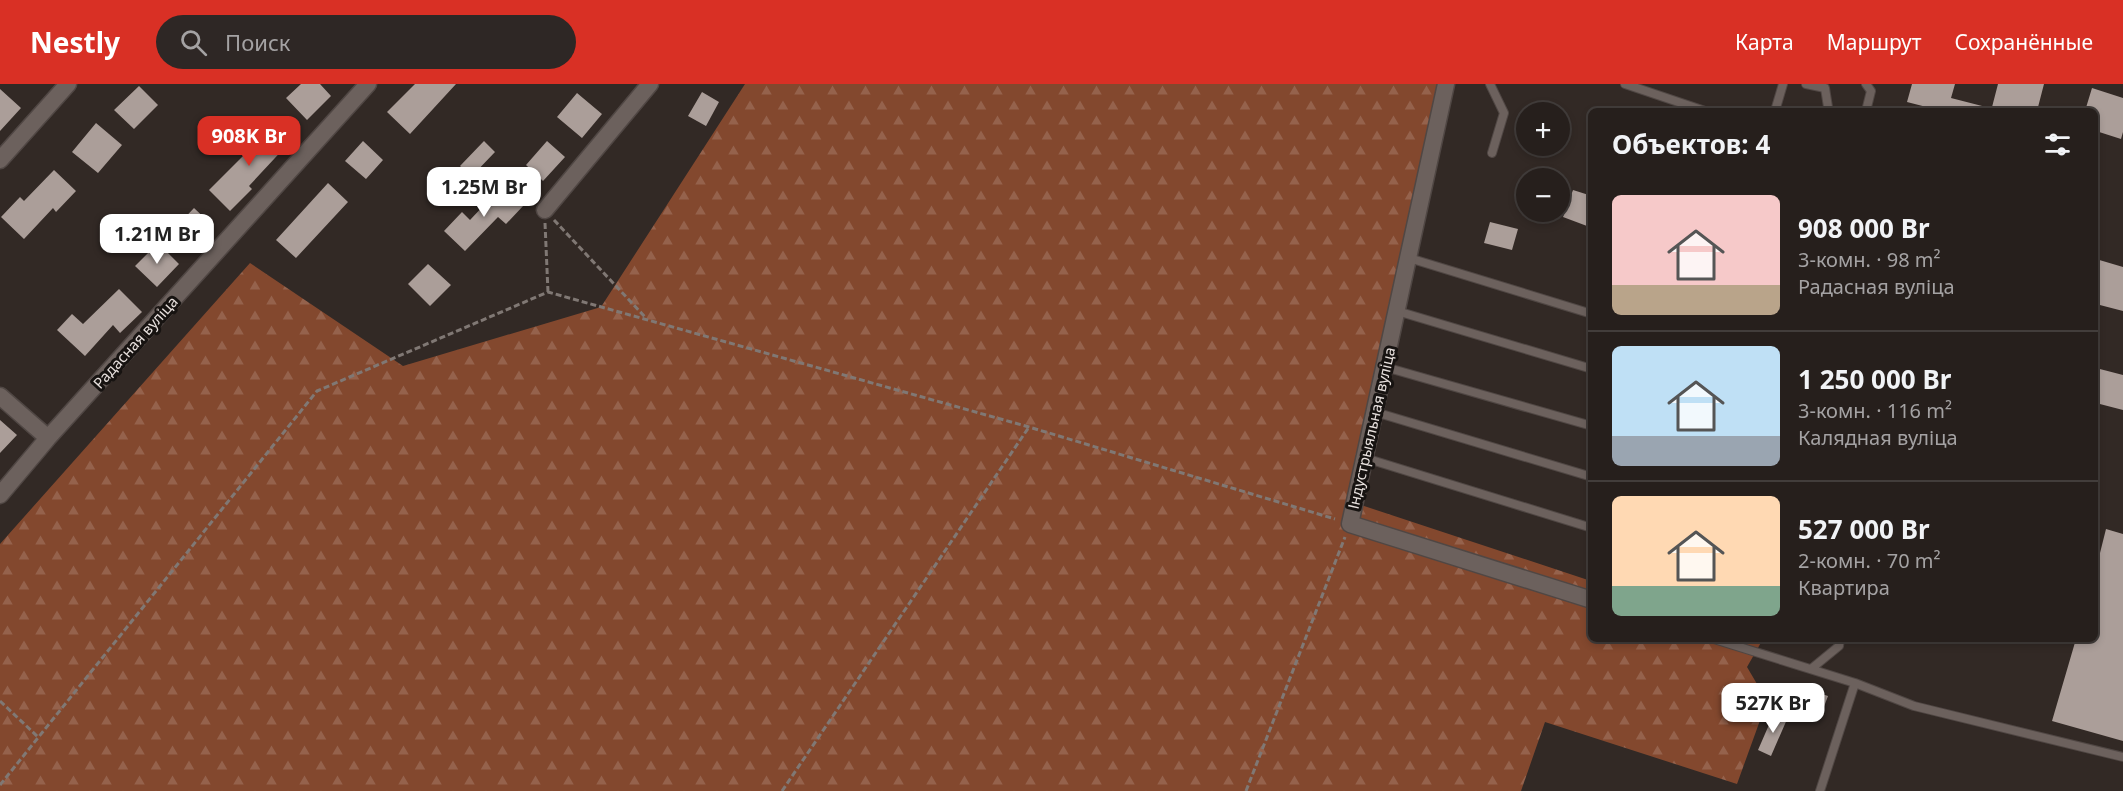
<!DOCTYPE html>
<html lang="ru">
<meta charset="utf-8">
<style>
:root{--surface:#261f1c;--page:#2e2725;--text:#f1f3f6;--muted:#a4a2a3;--line:#423d3b;--accent:#d93025}
body{margin:0;font-family:"Noto Sans",sans-serif;background:var(--page);color:var(--text);height:100vh;display:flex;flex-direction:column;font-size:22px;white-space:nowrap}
*{box-sizing:border-box;margin:0}
p{font-size:20px;color:var(--muted)}
.icon{flex:none;width:33px;height:33px;fill:none;stroke:currentColor;stroke-width:2;stroke-linecap:round;stroke-linejoin:round}
.map{position:relative;flex:1;overflow:hidden}
.panel{position:absolute;left:1588px;top:24px;width:510px;height:534px;display:flex;flex-direction:column;background:var(--surface);border-radius:9px;box-shadow:0 3px 9px #0003,0 0 0 2px var(--line)}
.panel>*{flex:none}
.buttons{position:absolute;left:1516px;top:18px;display:grid;gap:12px}
.buttons a{display:grid;place-items:center;width:54px;height:54px;border-radius:50%;background:var(--surface);box-shadow:0 3px 9px #0003,0 0 0 2px var(--line);font-size:30px}
.price{position:absolute;translate:-50% -51px;padding:0 14px;border-radius:12px;background:#fff;color:#222;font-size:20px;line-height:39px;filter:drop-shadow(0 2px 3px #0008)}
.price::after{content:'';position:absolute;left:50%;top:36px;width:18px;height:14px;margin-left:-9px;background:inherit;clip-path:polygon(0 0,100% 0,50% 100%)}
.price.on{background:var(--accent);color:#fff}
ul{padding:0;list-style:none}
li{display:flex;align-items:center;gap:18px;height:150px;padding:0 24px}
li+li{border-top:2px solid var(--line)}
li span{display:grid;place-items:center;flex:none;width:168px;height:120px;border-radius:9px;color:#555}
li>.icon{margin-inline-start:auto}
span .icon{width:72px;height:72px;fill:#fffc;stroke-width:1}
li b{font-size:26px}
h2{display:flex;justify-content:space-between;align-items:center;height:72px;padding:0 24px;font-size:26px}
header{display:flex;align-items:center;gap:36px;box-sizing:border-box;height:84px;padding:0 30px;background:var(--accent);color:#fff}
header strong{font-size:28px}
nav{display:flex;gap:33px;margin-inline-start:auto;font-size:21px}
.search{width:420px;height:54px;background:var(--page);display:flex;align-items:center;gap:15px;box-sizing:border-box;padding:0 21px;border-radius:33px;color:var(--muted);font-size:22px}
.map>svg:first-child{display:block}
.forest{fill:url(#forest-firs)}
.building{fill:#ab9e99}
.lines{fill:none;stroke-linecap:round;stroke-linejoin:round}
.service-casing{stroke:#504744;stroke-width:10}
.minor-casing{stroke:#504744;stroke-width:19}
.path{stroke:#807874;stroke-width:3;stroke-dasharray:6 3;stroke-linecap:butt}
.service{stroke:#6c615d;stroke-width:8}
.minor{stroke:#6c615d;stroke-width:16}
.labels{text-anchor:middle;dominant-baseline:central;stroke-width:6;stroke-linejoin:round;paint-order:stroke}
.street-label{font-size:15px;fill:#e8e1de;stroke:#171311}
</style>
<header>
<strong>Nestly</strong>
<div class="search"><svg class="icon" aria-label="search" viewBox="0 0 24 24"><circle cx="10" cy="10" r="6"/><path d="M15 15l6 6"/></svg>Поиск</div>
<nav><a>Карта</a><a>Маршрут</a><a>Сохранённые</a></nav>
</header>
<div class="map">
<svg width="2123" height="707" viewBox="0 0 2123 707">
<defs>
<pattern id="forest-firs" width="22" height="20" patternUnits="userSpaceOnUse" patternTransform="scale(1.5)"><rect width="22" height="20" fill="#83482e"/><path d="M5 1l3.5 6h-7zM16 11l3.5 6h-7z" fill="#95624c"/></pattern>
</defs>
<rect width="100%" height="100%" fill="#322925"/>
<path class="forest" d="M745,0H1444L1358,420L1591,497L1592,555H1763L1747,583L1767,617L1737,700L1545,638L1521,707H0V460L250,179L403,282L601,223Z"/>
<path class="building" d="M301,0H320L331,12L307,36L286,14Z
M415,0H456L410,50L387,28Z
M1912,0H1955L1951,14L1986,23V27H1942L1907,18Z
M1998,0H2044L2037,27H1991Z
M139,2L158,21L134,45L114,26Z
M2092,4L2123,14V48L2121,55L2096,47V27H2085Z
M0,5L21,24L0,47Z
M702,8L719,18L706,42L688,32Z
M577,9L602,30L582,54L557,33Z
M96,39L122,61L98,89L72,68Z
M264,39L288,60L249,102L252,105L230,127L209,106L246,69L241,64Z
M363,57L383,76L366,95L345,77Z
M484,57L495,68L471,93L460,82Z
M547,57L565,73L543,97L526,81Z
M54,86L76,107L56,128L53,124L24,155L1,133L20,113L24,117Z
M328,99L348,118L296,174L276,156Z
M503,101L524,121L506,140L498,133L465,167L444,147L462,128L470,136Z
M1573,106L1592,112V129L1587,142L1563,133Z
M194,124L213,142L196,160L177,142Z
M1490,138L1518,145L1512,166L1484,159Z
M158,159L179,180L157,203L135,182Z
M2096,175L2123,183V227L2096,220Z
M428,180L451,201L430,222L408,200Z
M119,205L142,228L120,249L113,241L85,272L57,246L72,230L83,240Z
M2096,284L2123,291V326L2096,319Z
M0,336L17,351L0,369Z
M2106,445L2123,450V657L2052,637L2076,555H2096V485Z
M1813,607L1828,612L1822,628L1807,623Z
M1775,627L1788,633L1771,672L1758,666Z"/>
<g class="lines">
<g class="service-casing">
<path id="service" d="M1490,0L1504,29L1492,69
M1625,0L1705,27
M1806,0L1825,4L1828,23L1827,27
M1775,27L1783,0
M1866,27L1871,7L1866,0
M1409,174L1592,230
M1397,227L1592,285
M1385,283L1592,342
M1375,328L1592,393
M1365,374L1592,444
M1714,555L1855,599L1914,622L2123,673
M1811,585L1839,562L1840,555
M1820,707L1855,599"/>
</g>
<g class="minor-casing">
<path id="minor" d="M1446,0L1350,440L1592,516
M0,76L68,0
M545,126L650,0
M0,312L48,354
M0,411L48,354L368,0"/>
</g>
<path class="path" d="M554,136L646,234
M545,139L548,208
M0,617L38,653
M0,701L317,307L548,208L1029,343L1335,435
M782,707L1029,343
M1246,707L1345,453"/>
<use href="#service" class="service"/>
<use href="#minor" class="minor"/>
</g>
<g class="labels">
<g class="street-label">
<text transform="translate(135 258) rotate(-48)">Радасная вуліца</text>
<text transform="translate(1371 344) rotate(-77)">Індустрыяльная вуліца</text>
</g>
</g>
</svg>
<div class="buttons">
<a>+</a>
<a>−</a>
</div>
<b class="price on" style="left:249px;top:83px">908K Br</b>
<b class="price" style="left:484px;top:134px">1.25M Br</b>
<b class="price" style="left:157px;top:181px">1.21M Br</b>
<b class="price" style="left:1773px;top:650px">527K Br</b>
<section class="panel">
<h2>Объектов: 4<svg class="icon" aria-label="filters" viewBox="0 0 24 24"><path d="M4 7h16M4 17h16"/><circle cx="9" cy="7" r="2"/><circle cx="15" cy="17" r="2"/></svg></h2>
<ul>
<li><span style="background:linear-gradient(#f6c9c9 75%,#b9a48a 0)"><svg class="icon" aria-label="home" viewBox="0 0 24 24"><path d="M3 11l9-7 9 7M6 9v11h12V9"/></svg></span><div><b>908 000 Br</b><p>3-комн. · 98 m²</p><p>Радасная вуліца</p></div></li>
<li><span style="background:linear-gradient(#bfe0f5 75%,#9aa5b1 0)"><svg class="icon" aria-label="home" viewBox="0 0 24 24"><path d="M3 11l9-7 9 7M6 9v11h12V9"/></svg></span><div><b>1 250 000 Br</b><p>3-комн. · 116 m²</p><p>Калядная вуліца</p></div></li>
<li><span style="background:linear-gradient(#ffd9b3 75%,#7fa58c 0)"><svg class="icon" aria-label="home" viewBox="0 0 24 24"><path d="M3 11l9-7 9 7M6 9v11h12V9"/></svg></span><div><b>527 000 Br</b><p>2-комн. · 70 m²</p><p>Квартира</p></div></li>
</ul>
</section>
</div>
